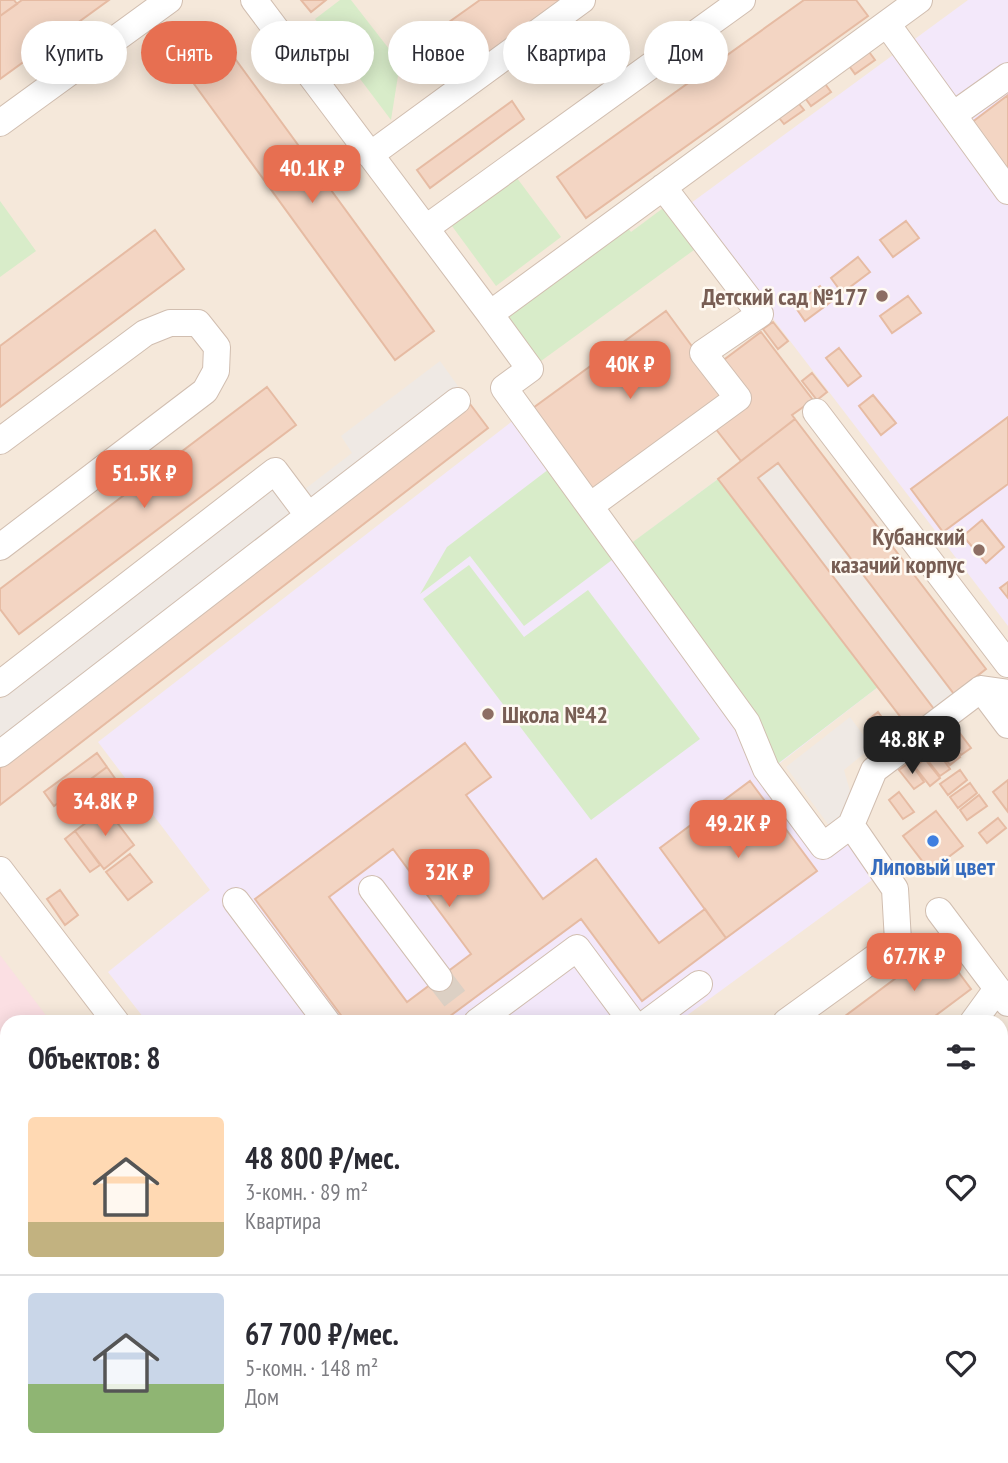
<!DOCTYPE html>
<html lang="ru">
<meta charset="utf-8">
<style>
:root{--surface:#fff;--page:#f7f7f7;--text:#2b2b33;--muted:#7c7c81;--line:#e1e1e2;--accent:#e76f51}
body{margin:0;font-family:"PT Sans Narrow",sans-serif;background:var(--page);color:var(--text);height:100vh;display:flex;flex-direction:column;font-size:26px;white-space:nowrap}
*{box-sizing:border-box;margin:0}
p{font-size:23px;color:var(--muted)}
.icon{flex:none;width:38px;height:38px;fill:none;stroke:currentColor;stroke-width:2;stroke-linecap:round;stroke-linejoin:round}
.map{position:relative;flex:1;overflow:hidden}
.panel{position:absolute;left:0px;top:1015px;width:1008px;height:448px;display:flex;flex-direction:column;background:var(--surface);border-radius:21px 21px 0 0;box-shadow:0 4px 18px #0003}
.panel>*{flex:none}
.hud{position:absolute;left:21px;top:21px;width:966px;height:63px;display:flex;gap:14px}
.price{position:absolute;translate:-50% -60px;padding:0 16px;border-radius:14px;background:var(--accent);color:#fff;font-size:23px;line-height:46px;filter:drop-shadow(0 2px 4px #0008)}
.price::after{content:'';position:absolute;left:50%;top:42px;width:21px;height:16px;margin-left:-10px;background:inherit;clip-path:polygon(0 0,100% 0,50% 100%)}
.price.current{background:#222;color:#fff}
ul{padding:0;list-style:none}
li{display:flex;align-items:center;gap:21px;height:175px;padding:0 28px}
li+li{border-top:2px solid var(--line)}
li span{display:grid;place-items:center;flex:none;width:196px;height:140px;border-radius:7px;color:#555}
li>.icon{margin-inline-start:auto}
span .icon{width:84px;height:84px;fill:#fffc;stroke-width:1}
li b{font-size:30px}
h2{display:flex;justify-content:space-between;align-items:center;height:84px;padding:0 28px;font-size:30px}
.chip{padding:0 24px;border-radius:32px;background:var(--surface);box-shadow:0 4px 18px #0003;font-size:24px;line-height:63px}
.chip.current{background:var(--accent);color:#fff}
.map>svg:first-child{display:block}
.residential{fill:#f5e8da;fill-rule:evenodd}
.industrial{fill:#efe9e4}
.education{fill:#f3e8fa}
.medical{fill:#fbdfe3}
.green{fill:#d8ecc9}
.building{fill:#f3d5c3;stroke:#e6bba3;stroke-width:2;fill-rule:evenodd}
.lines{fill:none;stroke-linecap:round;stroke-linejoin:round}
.minor-tunnel{stroke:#dcd0c4;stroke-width:26;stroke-dasharray:26 13;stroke-linecap:butt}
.minor-casing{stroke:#d1beb0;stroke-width:28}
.minor{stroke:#fff;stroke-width:26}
.education-dot{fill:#8d6e63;stroke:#fffaf3;stroke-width:2.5}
.shop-dot{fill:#3f7fe0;stroke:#fffaf3;stroke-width:2.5}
.labels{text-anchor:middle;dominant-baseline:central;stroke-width:5;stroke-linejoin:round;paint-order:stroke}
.education-label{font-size:24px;font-weight:bold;fill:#785e54;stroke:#fffaf3;text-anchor:end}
.shop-label{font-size:24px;font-weight:bold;fill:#366cbe;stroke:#fffaf3}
</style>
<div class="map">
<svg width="1008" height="1463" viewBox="0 0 1008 1463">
<rect width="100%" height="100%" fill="#fdf6ec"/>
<path class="residential" d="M0,0H1008V1463H0ZM7,1022H1001V1456H7Z"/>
<path class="industrial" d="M440,361L488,428L0,805V700L277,487L288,502L352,453L341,436Z
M795,419L986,669L909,728L718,479Z
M850,717L872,747L844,770L852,798L844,816L830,827L786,767Z"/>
<path class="education" d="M968,0H1008V626L687,206Z
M519,416L620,552L718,479L878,687L775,767L827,835L852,817L887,869L678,1022H147L108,972L210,890L98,742Z
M7,1129V1456H174L164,1463H0V1134Z"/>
<path class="medical" d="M0,955L51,1022H7V1129L0,1134Z"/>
<path class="green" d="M340,0H351L400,63L391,120L315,19Z
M514,174L561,237L496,286L449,222Z
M674,200L705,242L530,369L490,314L621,219L631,232Z
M0,201L36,251L0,277Z
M549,469L616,557L524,626L470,556L420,594L447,547Z
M718,479L878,687L775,766L622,550Z
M469,565L524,637L588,590L700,739L591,820L423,599Z
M1001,1155L1008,1165V1321L1001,1326Z
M664,1456H740L746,1463H669Z"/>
<path class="building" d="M0,0H14L17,4L0,16Z
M22,0H109L0,79V16Z
M301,0H326L311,12Z
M480,0H563L464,72L435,32Z
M804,0H856L868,16L586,218L557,177Z
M228,49L434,331L395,360L189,77Z
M867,49L875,60L855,74L847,63Z
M823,81L831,92L811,106L803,95Z
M1008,95V174L971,123Z
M796,100L804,110L784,124L776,114Z
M512,101L524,119L430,188L417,170Z
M906,221L919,238L893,257L880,240Z
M155,230L184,269L0,407V346Z
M858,257L870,272L842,293L831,278Z
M820,286L832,301L805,321L794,305Z
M908,296L921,313L892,333L880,316Z
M666,311L727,394L593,491L533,408Z
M773,322L788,341L778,349L763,329Z
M761,332L813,400L792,415L795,419L741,461L715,428L750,401L721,362Z
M839,348L861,376L848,386L826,358Z
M812,373L827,392L817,400L802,381Z
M267,387L296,425L19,634L0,609V589Z
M873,395L896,423L881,435L859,406Z
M470,404L488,428L0,805V768Z
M1008,417V484L943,532L911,489Z
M795,419L986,669L954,694L778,463L758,478L934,709L909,728L718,479Z
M982,520L1004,547L986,563L963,536Z
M1008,582V598L1000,588Z
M878,712L893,732L883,740L868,720Z
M956,728L971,748L961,755L946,736Z
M945,738L960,757L950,765L935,746Z
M465,743L491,777L466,795L543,899L596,859L659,943L705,909L726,938L642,1001L581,919L442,1022H346L255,899ZM393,849L471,954L407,1002L329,897Z
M936,749L950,769L940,776L925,757Z
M97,753L107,767L54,806L44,792Z
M925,759L940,778L930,786L915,767Z
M910,762L924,782L914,789L899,770Z
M107,767L126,794L113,803L109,798L106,799L91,779Z
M960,770L967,780L948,795L940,784Z
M1008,780V812L993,792Z
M750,781L817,871L726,938L660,848Z
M970,783L977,793L958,808L950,797Z
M899,792L914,812L903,819L889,800Z
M126,794L136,807L115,820L106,808Z
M979,795L987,806L967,820L960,810Z
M106,808L134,845L104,869L75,831Z
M936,811L963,846L930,871L903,836Z
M998,818L1006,828L987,843L979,833Z
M75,831L100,865L90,872L65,839Z
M130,854L152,882L128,900L106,872Z
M60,890L78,915L65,925L47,899Z
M939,946L971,989L927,1022H837Z
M1001,1058L1008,1067V1148L1001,1139Z
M7,1168V1213L0,1218V1173Z
M7,1308V1360L0,1366V1313Z
M0,1384L7,1393V1400L0,1406Z
M1008,1390V1446L1001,1451V1395Z
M245,1456H331L321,1463H235Z
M539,1456H604L609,1463H544Z
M753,1456H810L815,1463H758Z
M917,1456H994L985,1463H907Z"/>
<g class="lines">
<path class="minor-tunnel" d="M439,978L462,1008"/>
<g class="minor-casing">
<path id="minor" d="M254,0L490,314L919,0
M887,24L1008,191
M953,115L1008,76
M0,123L169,0
M370,155L582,0
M426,228L742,0
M490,314L530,369L504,388L747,723L766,769L823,846L851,825L895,889L898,941L786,1022
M816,412L1008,664
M0,441L145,333L170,323H198L217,347L216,371L205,391L0,547
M590,506L738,398L703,353L760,314L663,187
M0,684L275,471L308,515
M981,689L1008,725
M0,754L457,401
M851,825L874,770L981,689L1008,693
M0,870L116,1022
M372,889L439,978
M236,901L327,1022
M939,911L1008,1003
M477,1022L577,948L632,1022
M648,1022L699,984
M973,1022L997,989
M1001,1344L1008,1339
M491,1456L496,1463
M650,1456L655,1463
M878,1456L881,1463
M377,1463L387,1456"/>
</g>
<use href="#minor" class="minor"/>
</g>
<g class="education-dot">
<circle cx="882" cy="296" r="7"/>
<circle cx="979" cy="550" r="7"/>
<circle cx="488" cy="714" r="7"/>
</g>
<circle class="shop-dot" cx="933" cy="841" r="7"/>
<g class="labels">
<g class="education-label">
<text x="868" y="296">Детский сад №177</text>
<text x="965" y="536">Кубанский<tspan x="965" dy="28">казачий корпус</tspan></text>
<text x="502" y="714" text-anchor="start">Школа №42</text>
</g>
<g class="shop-label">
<text x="933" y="866">Липовый цвет</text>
</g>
</g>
</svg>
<b class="price" style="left:312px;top:205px">40.1K ₽</b>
<b class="price" style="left:630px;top:401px">40K ₽</b>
<b class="price" style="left:144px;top:510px">51.5K ₽</b>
<b class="price current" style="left:912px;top:776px">48.8K ₽</b>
<b class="price" style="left:105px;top:838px">34.8K ₽</b>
<b class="price" style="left:738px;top:860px">49.2K ₽</b>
<b class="price" style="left:449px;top:909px">32K ₽</b>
<b class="price" style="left:914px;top:993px">67.7K ₽</b>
<div class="hud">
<a class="chip">Купить</a>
<a class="chip current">Снять</a>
<a class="chip">Фильтры</a>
<a class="chip">Новое</a>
<a class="chip">Квартира</a>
<a class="chip">Дом</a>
</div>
<section class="panel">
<h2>Объектов: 8<svg class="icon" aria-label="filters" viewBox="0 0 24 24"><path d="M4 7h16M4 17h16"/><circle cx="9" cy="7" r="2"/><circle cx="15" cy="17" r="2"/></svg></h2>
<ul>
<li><span style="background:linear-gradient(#ffd9b3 75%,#c2b280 0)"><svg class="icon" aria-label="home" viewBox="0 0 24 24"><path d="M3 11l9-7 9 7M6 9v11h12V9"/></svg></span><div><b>48 800 ₽/мес.</b><p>3-комн. · 89 m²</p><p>Квартира</p></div><svg class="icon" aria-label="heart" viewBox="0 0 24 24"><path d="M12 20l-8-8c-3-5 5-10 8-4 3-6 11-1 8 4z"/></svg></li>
<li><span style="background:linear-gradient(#c9d6e8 65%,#8fb573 0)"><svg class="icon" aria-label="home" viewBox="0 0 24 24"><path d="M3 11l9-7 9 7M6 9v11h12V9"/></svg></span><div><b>67 700 ₽/мес.</b><p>5-комн. · 148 m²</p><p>Дом</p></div><svg class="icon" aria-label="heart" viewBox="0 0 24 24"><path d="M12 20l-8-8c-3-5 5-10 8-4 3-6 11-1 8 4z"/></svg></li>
</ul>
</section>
</div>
